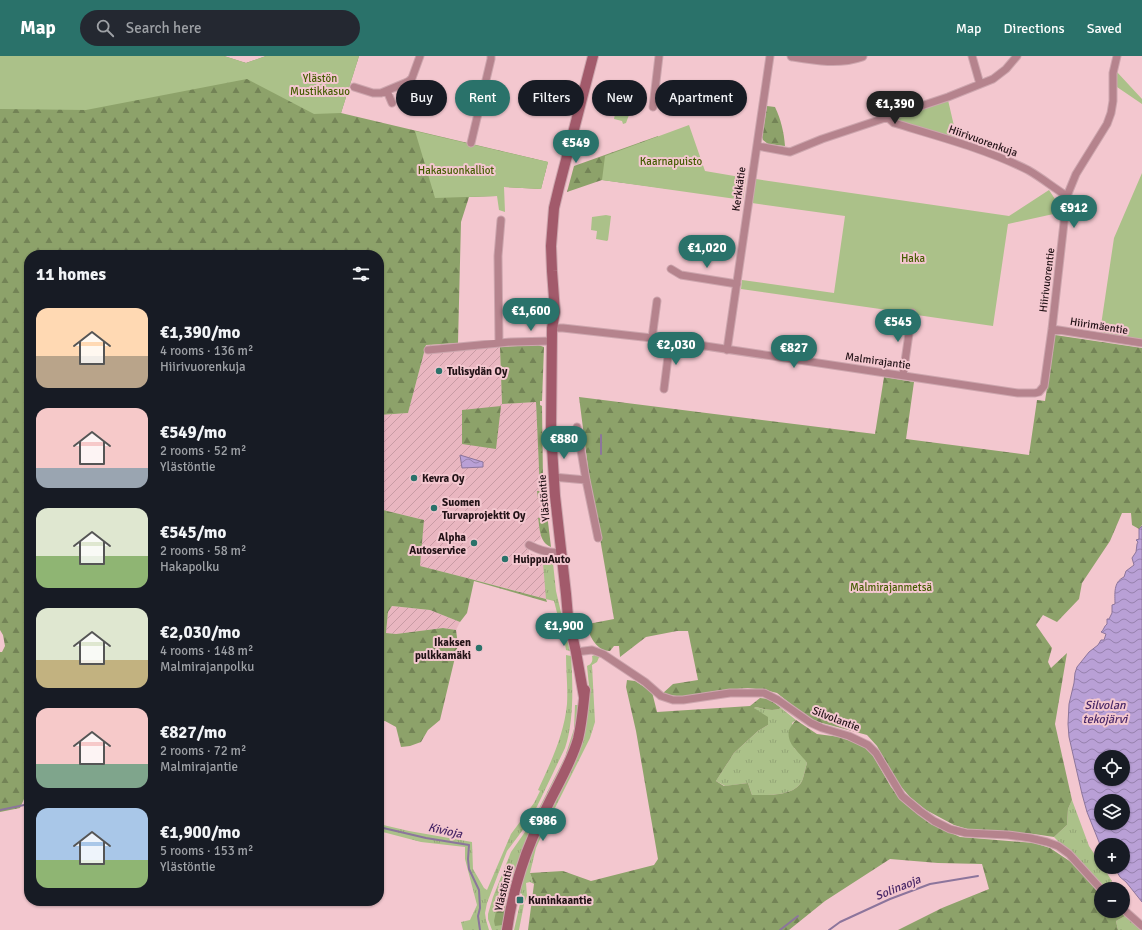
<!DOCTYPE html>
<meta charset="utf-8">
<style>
:root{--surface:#171b24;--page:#242831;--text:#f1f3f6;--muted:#9ea1a6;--accent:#2a726a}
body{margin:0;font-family:Signika,sans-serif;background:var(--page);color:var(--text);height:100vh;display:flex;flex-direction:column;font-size:15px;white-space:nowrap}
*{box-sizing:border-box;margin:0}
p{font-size:13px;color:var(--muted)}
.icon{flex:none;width:22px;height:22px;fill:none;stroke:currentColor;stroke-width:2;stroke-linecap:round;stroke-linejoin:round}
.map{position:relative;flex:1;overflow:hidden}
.panel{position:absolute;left:24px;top:194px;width:360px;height:656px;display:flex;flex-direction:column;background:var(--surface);border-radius:16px;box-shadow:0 1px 3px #0004}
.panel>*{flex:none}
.guide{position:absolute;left:396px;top:24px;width:380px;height:36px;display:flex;gap:8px}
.tools{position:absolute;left:1094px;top:694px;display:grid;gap:8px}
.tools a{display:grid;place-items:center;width:36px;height:36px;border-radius:50%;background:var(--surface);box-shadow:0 1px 3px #0004;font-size:20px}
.price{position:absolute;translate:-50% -34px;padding:0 9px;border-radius:14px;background:var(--accent);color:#fff;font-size:13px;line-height:26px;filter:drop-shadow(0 1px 2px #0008)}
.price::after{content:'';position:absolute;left:50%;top:24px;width:12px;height:9px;margin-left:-6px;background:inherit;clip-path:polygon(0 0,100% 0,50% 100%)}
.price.on{background:#222;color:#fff}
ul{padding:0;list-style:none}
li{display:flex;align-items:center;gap:12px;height:100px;padding:0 12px}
li span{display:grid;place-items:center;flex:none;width:112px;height:80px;border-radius:12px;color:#555}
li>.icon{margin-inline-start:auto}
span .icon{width:48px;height:48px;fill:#fffc;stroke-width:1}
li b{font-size:17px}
h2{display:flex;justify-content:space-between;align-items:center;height:48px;padding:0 12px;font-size:17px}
.tag{padding:0 14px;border-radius:18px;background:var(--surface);box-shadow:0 1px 3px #0004;font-size:14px;line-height:36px}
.tag.on{background:var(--accent);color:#fff}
header{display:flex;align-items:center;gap:24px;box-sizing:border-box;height:56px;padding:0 20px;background:var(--accent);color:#fff}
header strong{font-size:19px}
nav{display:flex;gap:22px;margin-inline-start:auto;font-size:14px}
.search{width:280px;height:36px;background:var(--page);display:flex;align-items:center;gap:10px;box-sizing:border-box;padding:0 14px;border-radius:22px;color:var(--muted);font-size:15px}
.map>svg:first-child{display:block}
.industrial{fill:url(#industrial-furrows)}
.grass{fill:url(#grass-tufts)}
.forest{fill:url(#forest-firs)}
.park{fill:#abc189}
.water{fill:url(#water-waves);stroke:#8c759c;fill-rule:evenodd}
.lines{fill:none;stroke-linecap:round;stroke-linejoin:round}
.stream{stroke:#8c759c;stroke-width:2}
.minor-casing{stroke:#cda6ae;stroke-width:9}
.tertiary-casing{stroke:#cda6ae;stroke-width:11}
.secondary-casing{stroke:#cda6ae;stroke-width:12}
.minor{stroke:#b5838d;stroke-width:7}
.tertiary{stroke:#b5838d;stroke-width:9}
.secondary{stroke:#a25a6b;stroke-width:10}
.poi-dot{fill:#2a726a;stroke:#f3c7cf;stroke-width:1.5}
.labels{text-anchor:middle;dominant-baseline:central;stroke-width:4;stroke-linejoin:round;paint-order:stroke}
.park-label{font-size:11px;fill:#455d03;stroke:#f3c7cf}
.street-label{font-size:11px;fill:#221216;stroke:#f3c7cf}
.poi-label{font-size:11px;font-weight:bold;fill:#221216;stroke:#f3c7cf;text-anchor:start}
.water-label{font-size:12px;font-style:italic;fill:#482767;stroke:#f3c7cf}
</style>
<header>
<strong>Map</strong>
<div class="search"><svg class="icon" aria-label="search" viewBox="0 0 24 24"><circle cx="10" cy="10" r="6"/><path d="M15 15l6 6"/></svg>Search here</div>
<nav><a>Map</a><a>Directions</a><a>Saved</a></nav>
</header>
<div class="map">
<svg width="1142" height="874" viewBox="0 0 1142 874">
<defs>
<pattern id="industrial-furrows" width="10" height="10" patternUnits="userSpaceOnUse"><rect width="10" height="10" fill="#e9b6c0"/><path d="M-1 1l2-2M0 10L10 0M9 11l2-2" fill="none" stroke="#c89ba4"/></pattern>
<pattern id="grass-tufts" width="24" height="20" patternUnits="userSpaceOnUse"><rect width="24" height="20" fill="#abc189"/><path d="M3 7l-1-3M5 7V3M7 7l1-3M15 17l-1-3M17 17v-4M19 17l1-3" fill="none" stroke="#93a576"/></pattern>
<pattern id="forest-firs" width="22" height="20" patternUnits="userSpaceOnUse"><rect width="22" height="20" fill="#8da26a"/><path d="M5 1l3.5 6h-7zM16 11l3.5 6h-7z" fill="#738356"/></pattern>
<pattern id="water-waves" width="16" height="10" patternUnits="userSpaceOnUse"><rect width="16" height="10" fill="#b9a0d6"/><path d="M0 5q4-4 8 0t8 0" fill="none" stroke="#9681ad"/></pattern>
</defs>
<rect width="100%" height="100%" fill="#f3c7cf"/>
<path class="industrial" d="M458,287V294L500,291L502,348L536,346L540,435H537L542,443L544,461L538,462L541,483L529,488V497L550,503L554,545L467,522L420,510L424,464L379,453V359L408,357L426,289Z
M392,550L430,554L460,566L456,574L443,572L396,578L386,577L388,556Z"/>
<path class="grass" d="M549,505H552L553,507L556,535L570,595L566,594L565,588L554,545L546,543L543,507Z
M598,598L600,599L597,606L592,609L595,666L590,682L544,774L536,792L530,817L534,828L530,826L526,827L527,840L524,848L519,874H514L522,839V838L520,837L521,825L588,650L589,630L587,610C592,608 593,605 592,600Z
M566,599L571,600C573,628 574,666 565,692L531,763L507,795L487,847L485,857L486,864L489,874H463L461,866L470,864L477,849L465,803V791L421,786L379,775V768L409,775L472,786L473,813L484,832L487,834L511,778L534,747L540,735L538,734C551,706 564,679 567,648C568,632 566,615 566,599Z
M575,649H578V663L576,677L503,874H492L488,863V858L493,841L511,796L532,766L565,701L574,673Z
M756,651C764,653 773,656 781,652L796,664L792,667L794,692L803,700L807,707C805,713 804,720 802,725C794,741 766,739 752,739L748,727L725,730L716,725L734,697L758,675L768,669L754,652Z
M1072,744L1089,790L1101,808V811H1103L1112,825L1105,833H1104L1054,781L1067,769L1068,753Z
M1125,860L1142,874H1118L1116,865Z"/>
<path class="forest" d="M0,0H224L246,7L266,0H359L341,57L548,106L541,133L504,131L497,140L469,141L461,166L458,287L426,289L408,357L379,359V199H29V673L26,674L24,743L20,752L0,756V596H2L5,590L3,579L0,574Z
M767,50L775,51C781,64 784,76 785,90L768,88L763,84L762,81Z
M658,80L670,133L602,124L567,136L574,110Z
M1055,279L1142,292V469L1139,473L1132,469L1131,457H1122L1110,485L1082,527L1079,543L1057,566L1043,559L1036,569L1052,592L1048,606L1051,612L1067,597L1055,668L1072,744L1068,753L1067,769L1054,781L1034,778L971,774L954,769L926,754L910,741L897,726L877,690L867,679L811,664L777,637L765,634L748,632L715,635L684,641L662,638L673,628L698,624L688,575H677L646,581L620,601L619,590H614L610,595C597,595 590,581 587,571L588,568L614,563L589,419L579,341L875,378L884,321L914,326L906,383L1029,399L1037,344L1045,345Z
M538,289L544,291L542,345H540V349L542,350L543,424L551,491C539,486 540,473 538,462L544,461L542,443L538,442L537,435H540L536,346L502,348L500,291Z
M501,350L496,393L462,388V354Z
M379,453L424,464L420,510L467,522L546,543L547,546L474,525L467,557L460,566L430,554L392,550L388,556L386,577L396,578L443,572L456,574L458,589L440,664L428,674L421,686L410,690L401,691L396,671L385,665L379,666Z
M627,624L635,625L652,636L657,656L750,650L760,642L769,643L781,652C773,656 764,653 756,651L754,652L768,661V669L758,675L734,697L716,725L724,730L748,727L752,739C766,739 794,741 802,725C804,720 805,713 807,707C800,696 786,689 789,674C791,670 793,667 796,664L817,678L840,681L861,689L871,696L891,731L904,747L928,766L960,781L1034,787L1050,792L1071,806L1101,836V855H1120L1125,860L1116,865L1118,874H898L942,852L989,833L982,808L938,807L890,803L825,845L789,874H528L534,828L530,817L563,815L591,825L654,809L658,803L636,675L626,631Z
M508,820L513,825L502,869L495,870L494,865L503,821Z"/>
<path class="park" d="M0,0H224L246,7L266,0H359L341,57L314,58L247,23L86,54L0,53Z
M1117,16L1142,43V48L1117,31Z
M948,44L957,83L900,67L898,63L901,60Z
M624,45H626V48H629L630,53L627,54L629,59L626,67L623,68L622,65L614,63L617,48Z
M689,69L705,115L746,122L743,144L602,124L605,100Z
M415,75L548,106L541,133L504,131L505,156L499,154L497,140L435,142Z
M1142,117V284L1100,276L1114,182Z
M756,123L1009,160L1049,134L1055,143L1058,157L1008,168L993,270L910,258L894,255L741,233L742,224L834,237L845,160L752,147Z
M606,159L611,160L608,184L607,185L596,183L597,175L591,174L592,161Z"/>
<path class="water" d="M460,399L483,406V411L462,412Z
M1142,470V846L1126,826L1120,821L1114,811H1123V789H1101V791L1087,756L1082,738L1069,681L1068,668L1069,648L1074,627L1075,617L1077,611L1089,596L1098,589L1101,584H1104L1106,578L1101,576C1104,574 1104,570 1107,568V563H1109L1112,557V549L1115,548C1115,538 1113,526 1124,521L1126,515L1134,509L1132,502L1136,496L1137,488L1138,486L1136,484L1139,483V473ZM1101,701H1123V723H1101ZM1101,745H1123V767H1101Z"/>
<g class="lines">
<path class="stream" d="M601,379V398
M0,754L29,748
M379,771L426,782L469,789L468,803L469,813L479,834L480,852L478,860L480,874
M780,874L798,860
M829,874L840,866L890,843L930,828L978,820"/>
<g class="minor-casing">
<path id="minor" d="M972,0L980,28
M354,31L373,37H381L405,27L409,25L412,22L420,0
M387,35L392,47
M653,51L659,0
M887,61L894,67C940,81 986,93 1028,114C1042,122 1054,132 1067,140
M471,87L491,3V0
M757,90L790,96L822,83L948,41L993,23L1006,13L1017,0
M671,213L681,219L737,228
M552,272H563L652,282L1018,337H1035L1039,336L1044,330L1052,273L1067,140L1076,118L1107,68L1111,57L1113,45V17L1117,0
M1052,273L1142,287
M652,282L657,245
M499,287L498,200L501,164
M428,294L511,286L552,285
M727,294L770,0
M903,319L912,257
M664,333L670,285
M577,371L586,424L598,482
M553,421L586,424
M529,489C539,494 549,498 561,496
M576,596L592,594L603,598L645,626L661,640L673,644H683L730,637H764L778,644L811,667L822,672L849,680L868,689L876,697L902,740L920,755L934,765L950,773L966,777L1008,779L1030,782L1047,786L1058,790L1069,798L1101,833
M1123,853L1142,870"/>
</g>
<g class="tertiary-casing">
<path id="tertiary" d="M792,0C816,4 839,8 862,0"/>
</g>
<g class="secondary-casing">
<path id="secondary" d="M584,641L576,596L568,561L566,538L555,440L551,375L552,272L555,256L552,215L551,190L554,152L559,131L593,0
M507,874C513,832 526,792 545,755C556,731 571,708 578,683C582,667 583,651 585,634"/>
</g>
<use href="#minor" class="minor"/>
<use href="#tertiary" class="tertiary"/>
<use href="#secondary" class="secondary"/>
</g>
<g class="poi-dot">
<circle cx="439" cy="315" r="4"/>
<circle cx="414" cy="422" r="4"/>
<circle cx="434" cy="452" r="4"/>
<circle cx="474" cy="487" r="4"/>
<circle cx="505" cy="503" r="4"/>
<circle cx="479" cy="592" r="4"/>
<rect x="516" y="840" width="8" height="8" rx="2"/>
</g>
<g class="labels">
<g class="park-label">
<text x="320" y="22">Ylästön<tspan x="320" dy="13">Mustikkasuo</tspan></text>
<text x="671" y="105">Kaarnapuisto</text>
<text x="456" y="114">Hakasuonkalliot</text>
<text x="913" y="202">Haka</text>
<text x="891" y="531">Malmirajanmetsä</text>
</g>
<g class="street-label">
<text transform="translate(983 85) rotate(20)">Hiirivuorenkuja</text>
<text transform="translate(739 133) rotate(-82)">Kerkkätie</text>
<text transform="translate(1047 224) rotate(-83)">Hiirivuorentie</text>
<text transform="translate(1099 270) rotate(9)">Hiirimäentie</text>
<text transform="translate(878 305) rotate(8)">Malmirajantie</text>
<text transform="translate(544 442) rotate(-95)">Ylästöntie</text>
<text transform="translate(836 663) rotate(21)">Silvolantie</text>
<text transform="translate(504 832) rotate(-76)">Ylästöntie</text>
</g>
<g class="poi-label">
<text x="447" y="315">Tulisydän Oy</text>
<text x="422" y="422">Kevra Oy</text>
<text x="442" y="446">Suomen<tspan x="442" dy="13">Turvaprojektit Oy</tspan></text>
<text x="466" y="481" text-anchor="end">Alpha<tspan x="466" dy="13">Autoservice</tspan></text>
<text x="513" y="503">HuippuAuto</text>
<text x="471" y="586" text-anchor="end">Ikaksen<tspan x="471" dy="13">pulkkamäki</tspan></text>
<text x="528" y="844">Kuninkaantie</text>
</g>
<g class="water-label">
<text x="1105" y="649">Silvolan<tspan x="1105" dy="14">tekojärvi</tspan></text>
<text transform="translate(445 775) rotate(12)">Kivioja</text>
<text transform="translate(898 832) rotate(-22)">Solinaoja</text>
</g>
</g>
</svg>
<div class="tools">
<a><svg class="icon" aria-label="locate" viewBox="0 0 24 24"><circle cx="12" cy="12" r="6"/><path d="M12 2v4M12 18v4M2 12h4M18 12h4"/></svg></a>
<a><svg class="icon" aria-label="layers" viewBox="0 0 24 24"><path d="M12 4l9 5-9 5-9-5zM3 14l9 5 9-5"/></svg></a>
<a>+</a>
<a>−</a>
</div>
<b class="price on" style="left:895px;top:69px">€1,390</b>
<b class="price" style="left:576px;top:108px">€549</b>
<b class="price" style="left:1074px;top:173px">€912</b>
<b class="price" style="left:707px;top:213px">€1,020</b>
<b class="price" style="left:531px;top:276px">€1,600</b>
<b class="price" style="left:898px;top:287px">€545</b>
<b class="price" style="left:676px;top:310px">€2,030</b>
<b class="price" style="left:794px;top:313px">€827</b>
<b class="price" style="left:564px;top:404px">€880</b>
<b class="price" style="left:564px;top:591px">€1,900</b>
<b class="price" style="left:543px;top:786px">€986</b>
<div class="guide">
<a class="tag">Buy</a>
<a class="tag on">Rent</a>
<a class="tag">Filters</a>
<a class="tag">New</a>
<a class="tag">Apartment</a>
</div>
<section class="panel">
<h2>11 homes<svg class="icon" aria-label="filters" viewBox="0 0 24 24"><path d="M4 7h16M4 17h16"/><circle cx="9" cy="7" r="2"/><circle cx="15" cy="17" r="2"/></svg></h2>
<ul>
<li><span style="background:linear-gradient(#ffd9b3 60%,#b9a48a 0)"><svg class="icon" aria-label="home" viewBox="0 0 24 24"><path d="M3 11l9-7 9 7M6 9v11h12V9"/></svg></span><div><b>€1,390/mo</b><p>4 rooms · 136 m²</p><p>Hiirivuorenkuja</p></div></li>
<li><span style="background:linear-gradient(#f6c9c9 75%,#9aa5b1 0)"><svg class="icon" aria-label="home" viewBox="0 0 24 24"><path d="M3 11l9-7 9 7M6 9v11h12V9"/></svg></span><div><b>€549/mo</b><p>2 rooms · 52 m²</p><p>Ylästöntie</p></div></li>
<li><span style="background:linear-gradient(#dfe7d0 60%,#8fb573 0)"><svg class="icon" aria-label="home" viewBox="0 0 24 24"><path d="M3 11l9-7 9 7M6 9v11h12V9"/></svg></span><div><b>€545/mo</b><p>2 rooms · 58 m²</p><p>Hakapolku</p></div></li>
<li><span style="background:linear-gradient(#dfe7d0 65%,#c2b280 0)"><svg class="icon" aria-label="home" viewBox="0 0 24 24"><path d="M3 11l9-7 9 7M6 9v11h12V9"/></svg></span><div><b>€2,030/mo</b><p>4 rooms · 148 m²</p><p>Malmirajanpolku</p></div></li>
<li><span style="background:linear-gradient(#f6c9c9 70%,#7fa58c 0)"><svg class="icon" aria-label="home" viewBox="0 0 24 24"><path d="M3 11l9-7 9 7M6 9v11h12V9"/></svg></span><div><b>€827/mo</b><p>2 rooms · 72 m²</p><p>Malmirajantie</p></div></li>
<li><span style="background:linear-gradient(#a9c7e8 65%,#8fb573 0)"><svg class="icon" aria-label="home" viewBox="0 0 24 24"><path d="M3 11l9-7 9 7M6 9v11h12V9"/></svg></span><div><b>€1,900/mo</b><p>5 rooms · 153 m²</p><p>Ylästöntie</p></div></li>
</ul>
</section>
</div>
